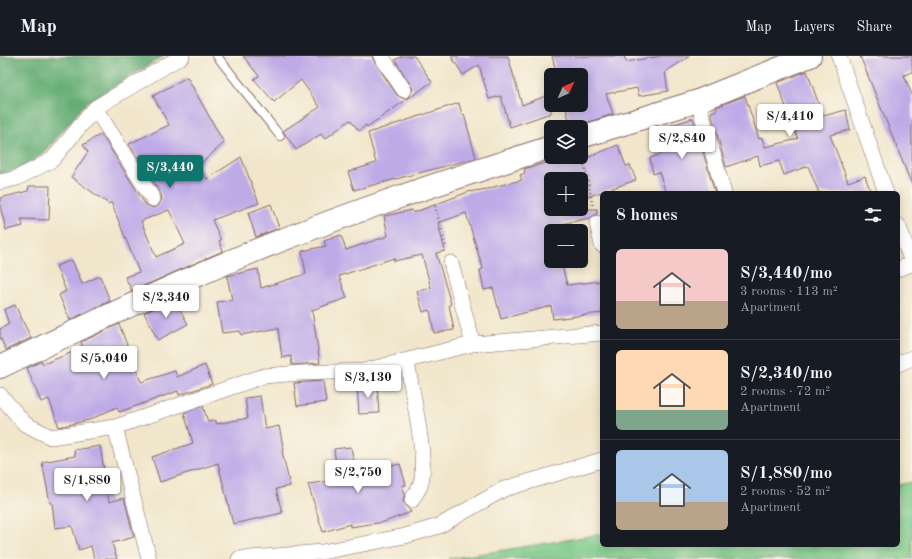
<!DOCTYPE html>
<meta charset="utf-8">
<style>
:root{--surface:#171b24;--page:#20242c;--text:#f1f3f6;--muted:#9ea1a6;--line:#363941;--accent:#0f766e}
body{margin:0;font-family:"Old Standard TT",serif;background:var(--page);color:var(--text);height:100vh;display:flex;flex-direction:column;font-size:15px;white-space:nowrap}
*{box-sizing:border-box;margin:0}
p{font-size:13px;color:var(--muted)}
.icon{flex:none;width:22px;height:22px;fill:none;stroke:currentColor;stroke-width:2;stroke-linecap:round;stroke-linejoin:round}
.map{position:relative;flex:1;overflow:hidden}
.panel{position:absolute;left:600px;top:135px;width:300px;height:356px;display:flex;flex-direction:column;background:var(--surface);border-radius:6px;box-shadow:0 2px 10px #0003}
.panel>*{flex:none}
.needle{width:26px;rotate:45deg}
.tools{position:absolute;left:544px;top:12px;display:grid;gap:8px}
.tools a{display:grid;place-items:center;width:44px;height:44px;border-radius:6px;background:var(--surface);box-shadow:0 2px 10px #0003;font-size:20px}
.price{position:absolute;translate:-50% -34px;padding:0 9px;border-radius:4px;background:#fff;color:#222;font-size:13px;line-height:26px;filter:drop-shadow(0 1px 2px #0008)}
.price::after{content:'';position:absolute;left:50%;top:24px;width:12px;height:9px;margin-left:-6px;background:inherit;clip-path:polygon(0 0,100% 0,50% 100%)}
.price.selected{background:var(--accent);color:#fff}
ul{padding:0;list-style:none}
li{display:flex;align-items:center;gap:12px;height:100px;padding:0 16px}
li+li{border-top:1px solid var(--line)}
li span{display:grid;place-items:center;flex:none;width:112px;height:80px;border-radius:6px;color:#555}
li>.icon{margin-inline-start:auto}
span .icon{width:48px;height:48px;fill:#fffc;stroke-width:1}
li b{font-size:17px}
h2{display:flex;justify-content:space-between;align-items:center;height:48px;padding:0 16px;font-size:17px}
header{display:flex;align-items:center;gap:24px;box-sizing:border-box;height:56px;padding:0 20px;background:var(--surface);border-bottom:1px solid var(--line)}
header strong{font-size:19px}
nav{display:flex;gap:22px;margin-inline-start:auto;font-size:14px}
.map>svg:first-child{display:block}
.green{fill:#7cc988;stroke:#63745a}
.forest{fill:#65ad74;stroke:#586650}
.building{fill:#beaae7;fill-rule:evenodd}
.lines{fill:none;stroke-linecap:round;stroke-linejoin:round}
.lane-casing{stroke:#846563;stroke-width:10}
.street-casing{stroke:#846563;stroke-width:16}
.secondary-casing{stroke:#846563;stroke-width:24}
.path{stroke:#846563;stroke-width:2.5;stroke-dasharray:1 3;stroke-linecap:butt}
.lane{stroke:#fff;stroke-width:8}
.street{stroke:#fff;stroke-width:15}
.secondary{stroke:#fff;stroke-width:22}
</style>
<header>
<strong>Map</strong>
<nav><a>Map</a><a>Layers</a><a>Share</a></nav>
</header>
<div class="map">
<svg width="912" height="503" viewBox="0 0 912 503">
<rect width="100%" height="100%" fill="#fbf7ec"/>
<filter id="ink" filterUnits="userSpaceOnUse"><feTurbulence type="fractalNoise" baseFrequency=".025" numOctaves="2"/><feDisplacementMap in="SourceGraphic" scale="8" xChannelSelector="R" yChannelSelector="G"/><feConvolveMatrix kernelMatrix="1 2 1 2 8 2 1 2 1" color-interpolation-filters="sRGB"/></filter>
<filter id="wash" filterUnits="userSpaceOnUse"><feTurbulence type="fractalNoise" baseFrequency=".012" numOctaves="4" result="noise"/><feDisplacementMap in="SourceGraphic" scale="16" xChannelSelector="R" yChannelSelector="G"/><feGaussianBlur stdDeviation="0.9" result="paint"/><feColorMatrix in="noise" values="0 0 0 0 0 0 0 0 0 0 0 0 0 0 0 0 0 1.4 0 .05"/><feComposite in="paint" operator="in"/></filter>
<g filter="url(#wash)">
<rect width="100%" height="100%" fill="#f1e6cb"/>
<path class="green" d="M912,426V503H448L602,478V489H898V429Z"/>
<path class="forest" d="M0,0H164L86,47L51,89L30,109L0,118Z"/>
<g id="blocks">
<path class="building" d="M243,0H372L374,5L397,39L404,43L409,41L413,33L395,4L402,0H414L432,26L367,71L366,69L359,75L350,64L325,83L321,78L296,94L283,75L320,51L301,24L274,46L254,23L259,20Z
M451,0H508L522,49L551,38V57L510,71L501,40L489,43L479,9L463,19Z
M552,0H624L626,6L661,0H690L665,16L668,35L639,40L637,32L606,38L613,58L574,71H571L565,49H581V19H557Z
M860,0H912V16L904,19L912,39V129Z
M807,15L823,60L846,54L850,74L830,79L848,126L865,120L871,137H819L808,110L784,119L779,105L760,110L758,100L726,111L711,56L717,54L716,51L745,40L759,83L762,82L765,91L798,83L777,27Z
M187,21L224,87L198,110L207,123L241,101L259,147L212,164L221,184L219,185L223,195L132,235L125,221L139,216L111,146L109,148L71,121L88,96L83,89L101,78L145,148L153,152L158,150L162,143L161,138L129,88L169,69L153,40ZM169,154L185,188L156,201L141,165Z
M459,47L462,59L464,58L476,102L354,134L348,116L376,107L368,77Z
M693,62L715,137H666L659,116L653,118L650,102L662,98L654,75Z
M618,89L626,110L630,109L636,124L581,143V123H551V153H597V158L590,162L561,168L562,175H551V205H561L567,229L602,225V257L553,263L551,250L501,263L493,232L484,234L480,214L483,213L466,157L438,167L445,195L436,197L451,248L449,249L454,274L434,277L430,254L423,256L417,235L431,232L422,199L394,205V202L339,220L347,242L312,254L320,307L292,309L291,300L282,302L278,272L241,279L240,275L222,277L217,246L232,244L227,220L258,213L261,232L306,218L302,195L326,190L324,185L341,179L346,194L388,180L384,160L412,154L413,157L468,136L493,132V131L522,124L520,119L525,117L524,113L568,101H589Z
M29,130H50L49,164L21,163L23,170L6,174L0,150V142L28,135Z
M271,148L279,172L256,181L248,157Z
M72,204L82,228L100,220L110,245L70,264L59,239L66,235L56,210Z
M174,243L188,268L158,284L144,257Z
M15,249L31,282L6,294L0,281V273L9,268L4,254Z
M119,268L141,326L175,315L177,321L205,309L212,328L179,339L178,335L119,356L117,351L89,364L59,371L49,343L41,346L27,312L42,305L43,308L83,292L81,286Z
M323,325L326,346L297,350L294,327Z
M377,328L379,357L359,358L357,329Z
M260,340L265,373L279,370L284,395H282L290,430L276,433L282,457L233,468L218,407L160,426L152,401L193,387L184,357L203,350L208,366L216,364V368L248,362L245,342Z
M100,390L109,446L124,442L134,481L112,487L117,503H94L91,490L79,494L72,470L55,472L52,447H50L42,406L75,400L74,394Z
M351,391L356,418L400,408L406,429L402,430L405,438L403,445L411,456L384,466L350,471V468L323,476L308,428L331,425L329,410L336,409L334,393Z"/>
</g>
</g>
<g filter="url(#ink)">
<use href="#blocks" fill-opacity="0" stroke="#846563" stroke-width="1"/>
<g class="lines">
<g class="lane-casing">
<path id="lane" d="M217,0L280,80"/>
</g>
<g class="street-casing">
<path id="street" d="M381,0L404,34
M839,0L886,137
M698,45L724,137
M95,52L153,143
M0,126L17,122L52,104L95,52L182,0
M597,167L602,189
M898,169L912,206
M451,207L473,288
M898,213L912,208
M407,305C411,332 429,407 420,430C418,435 414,439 412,444
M898,308L912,302
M0,339L25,368L51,381L115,371L264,320L300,317L363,315L473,288L602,277
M115,371L149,503
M239,503L322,496L405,480L439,470L504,433L602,404"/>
</g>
<g class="secondary-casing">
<path id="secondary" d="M581,81L698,45L810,0
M0,311C83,271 167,231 252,196C350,156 451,123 551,91"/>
</g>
<path class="path" d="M583,101L593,150
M435,150L446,191"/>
<use href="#lane" class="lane"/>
<use href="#street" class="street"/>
<use href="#secondary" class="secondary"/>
</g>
</g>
</svg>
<div class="tools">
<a><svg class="needle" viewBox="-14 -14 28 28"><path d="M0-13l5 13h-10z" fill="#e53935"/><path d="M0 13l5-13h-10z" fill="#9ea1a6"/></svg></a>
<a><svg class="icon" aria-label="layers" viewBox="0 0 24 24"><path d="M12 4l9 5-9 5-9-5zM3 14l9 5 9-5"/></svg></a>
<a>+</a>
<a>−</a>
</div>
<b class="price" style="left:790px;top:82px">S/4,410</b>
<b class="price" style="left:682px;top:104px">S/2,840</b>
<b class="price selected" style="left:170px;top:133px">S/3,440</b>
<b class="price" style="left:166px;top:263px">S/2,340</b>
<b class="price" style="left:104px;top:324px">S/5,040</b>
<b class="price" style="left:368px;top:343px">S/3,130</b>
<b class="price" style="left:358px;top:438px">S/2,750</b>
<b class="price" style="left:87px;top:446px">S/1,880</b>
<section class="panel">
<h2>8 homes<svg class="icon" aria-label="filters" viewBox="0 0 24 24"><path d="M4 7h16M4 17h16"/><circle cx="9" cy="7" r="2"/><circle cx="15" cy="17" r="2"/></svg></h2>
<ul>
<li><span style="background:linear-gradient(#f6c9c9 65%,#b9a48a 0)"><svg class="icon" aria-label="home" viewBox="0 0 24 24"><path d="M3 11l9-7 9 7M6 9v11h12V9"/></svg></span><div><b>S/3,440/mo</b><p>3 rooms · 113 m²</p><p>Apartment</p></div></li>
<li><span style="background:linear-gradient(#ffd9b3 75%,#7fa58c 0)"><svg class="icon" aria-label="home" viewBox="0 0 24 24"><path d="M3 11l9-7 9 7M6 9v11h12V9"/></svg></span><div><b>S/2,340/mo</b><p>2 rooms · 72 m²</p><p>Apartment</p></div></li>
<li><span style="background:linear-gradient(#a9c7e8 65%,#b9a48a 0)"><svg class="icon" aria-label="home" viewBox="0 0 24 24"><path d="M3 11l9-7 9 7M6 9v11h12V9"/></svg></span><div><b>S/1,880/mo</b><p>2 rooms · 52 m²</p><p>Apartment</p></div></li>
</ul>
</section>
</div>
